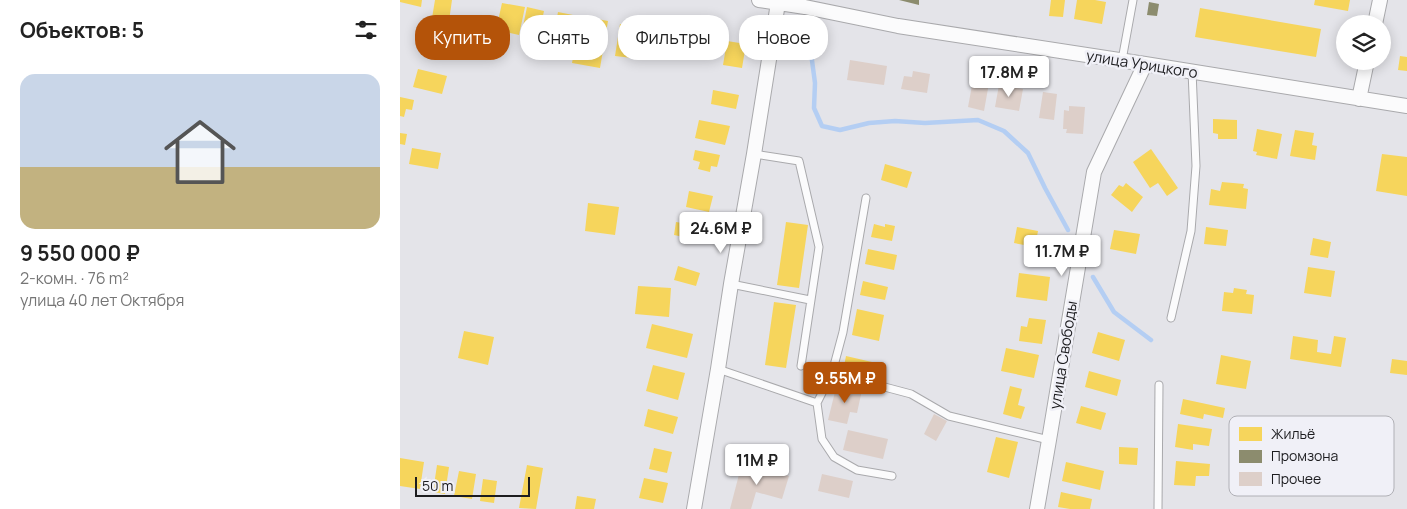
<!DOCTYPE html>
<html lang="ru">
<meta charset="utf-8">
<style>
:root{--surface:#fff;--page:#f2f2f2;--text:#222;--muted:#767676;--accent:#b45309}
body{margin:0;font-family:Manrope,sans-serif;background:var(--page);color:var(--text);height:100vh;display:flex;flex-direction:column;font-size:19px;white-space:nowrap}
*{box-sizing:border-box;margin:0}
p{font-size:16px;color:var(--muted)}
.icon{flex:none;width:28px;height:28px;fill:none;stroke:currentColor;stroke-width:2;stroke-linecap:round;stroke-linejoin:round}
.map{position:relative;flex:1;overflow:hidden}
.sheet{display:flex;flex-direction:column;background:var(--surface);width:400px}
.sheet>*{flex:none}
.top-card{position:absolute;left:15px;top:15px;width:475px;height:45px;display:flex;gap:10px}
.controls{position:absolute;left:936px;top:15px;display:grid;gap:10px}
.controls a{display:grid;place-items:center;width:55px;height:55px;border-radius:50%;background:var(--surface);box-shadow:0 2px 12px #0003;font-size:25px}
.scale{position:absolute;left:15px;bottom:12px;width:115px;box-sizing:border-box;padding-left:5px;border:2px solid #1c1c1f;border-top:0;font-size:14px;line-height:18px;white-space:nowrap;color:#1c1c1f;-webkit-text-stroke:4px #f0f0f7;paint-order:stroke}
.price{position:absolute;translate:-50% -42px;padding:0 11px;border-radius:5px;background:#fff;color:#222;font-size:16px;line-height:32px;filter:drop-shadow(0 1px 2px #0008)}
.price::after{content:'';position:absolute;left:50%;top:30px;width:15px;height:11px;margin-left:-8px;background:inherit;clip-path:polygon(0 0,100% 0,50% 100%)}
.price.active{background:var(--accent);color:#fff}
ul{padding:0;list-style:none}
li{display:grid;align-content:center;gap:10px;height:265px;padding:0 20px}
li span{display:grid;place-items:center;height:155px;border-radius:15px;color:#555}
li>.icon{margin-inline-start:auto}
span .icon{width:90px;height:90px;fill:#fffc;stroke-width:1}
li b{font-size:21px}
h2{display:flex;justify-content:space-between;align-items:center;height:60px;padding:0 20px;font-size:21px}
.chip{padding:0 18px;border-radius:20px;background:var(--surface);box-shadow:0 2px 12px #0003;font-size:18px;line-height:45px}
.chip.active{background:var(--accent);color:#fff}
main{display:flex;flex:1;min-height:0}
.map>svg:first-child{display:block}
.homes{fill:#f6d55c}
.industry{fill:#8c8c6e}
.lines{fill:none;stroke-linecap:round;stroke-linejoin:round}
.stream{stroke:#b4cef3;stroke-width:4.5}
.building{fill:#ddcfc9}
.lane-casing{stroke:#a9a9ac;stroke-width:9}
.street-casing{stroke:#a9a9ac;stroke-width:16}
.lane{stroke:#fbfbfc;stroke-width:7}
.street{stroke:#fbfbfc;stroke-width:14}
.labels{text-anchor:middle;dominant-baseline:central;stroke-width:5;stroke-linejoin:round;paint-order:stroke}
.street-label{font-size:15px;fill:#1c1c1f;stroke:#f0f0f7}
.key{fill:#f0f0f7;stroke:#b0b0b6;stroke-width:1}
.key-label{font-size:14px;fill:#1c1c1f}
</style>
<main>
<section class="sheet">
<h2>Объектов: 5<svg class="icon" aria-label="filters" viewBox="0 0 24 24"><path d="M4 7h16M4 17h16"/><circle cx="9" cy="7" r="2"/><circle cx="15" cy="17" r="2"/></svg></h2>
<ul>
<li><span style="background:linear-gradient(#c9d6e8 60%,#c2b280 0)"><svg class="icon" aria-label="home" viewBox="0 0 24 24"><path d="M3 11l9-7 9 7M6 9v11h12V9"/></svg></span><div><b>9 550 000 ₽</b><p>2-комн. · 76 m²</p><p>улица 40 лет Октября</p></div></li>
</ul>
</section>
<div class="map">
<svg width="1007" height="509" viewBox="0 0 1007 509">
<rect width="100%" height="100%" fill="#e4e4e9"/>
<path class="homes" d="M0,0H22L21,7L0,2Z
M35,0H52L49,21L32,18Z
M651,0H665L663,17L649,16Z
M677,0H695L706,2L702,24L674,19Z
M915,0H950L948,11L914,5Z
M102,3L125,7L119,35L96,30Z
M127,7L144,11L138,39L121,36Z
M800,8L921,29L916,57L795,37Z
M158,12L173,15L169,36L154,33Z
M181,16L208,21L200,68L172,63Z
M220,24L236,27L232,58L215,56Z
M252,28L265,30L262,49L249,47Z
M291,35L305,37L301,59L287,57Z
M327,41L346,44L342,68L323,65Z
M1000,56L1007,57V71L998,70Z
M18,69L47,76L42,94L13,87Z
M313,90L339,95L336,109L311,104Z
M0,97L14,100L12,110L6,109L4,117L0,116Z
M813,119L837,120V139H818V134L813,133Z
M299,120L330,126L325,145L295,138Z
M857,129L882,134L877,159L856,155L857,152L853,151Z
M895,130L914,133L912,145L917,146L915,160L890,156Z
M0,133L7,134L5,145L0,144Z
M12,148L41,153L38,169L9,164Z
M751,149L778,188L767,196L758,183L750,188L733,162Z
M295,150L320,155L317,167L311,166L310,172L298,169L300,162L293,160Z
M982,154L1007,157V196L976,191Z
M485,164L512,172L507,188L481,180Z
M822,182L844,184L843,188L848,189L846,209L809,205L811,189L820,191Z
M726,183L743,197L732,212L711,195L719,185L723,187Z
M289,191L313,196L309,212L286,207Z
M188,203L219,207L215,235L185,231Z
M276,222L307,227L304,241L274,235Z
M386,222L408,225L399,288L377,285Z
M474,224L485,227V224L495,226L492,241L471,237Z
M617,227L638,231L635,247L614,243Z
M806,227L828,230L826,246L804,244Z
M714,230L740,234L736,254L710,249Z
M913,238L931,242L928,258L910,255Z
M468,249L497,255L494,270L465,264Z
M278,266L300,273L296,286L274,280Z
M908,267L935,271L931,297L904,293Z
M619,273L650,277L647,301L616,297Z
M463,281L488,287L485,300L460,295Z
M238,286L271,288L269,317L235,314Z
M834,288L847,290L846,294L854,295L852,314L822,311L824,292L833,293Z
M374,302L396,305L386,368L365,365Z
M457,309L484,315L479,341L452,335Z
M629,318L646,320L642,344L619,341L621,326L627,327Z
M252,324L293,334L287,358L246,348Z
M64,331L94,337L88,365L58,358Z
M698,332L725,340L719,361L692,353Z
M893,336L918,340L917,352L931,354L934,336L946,338L941,367L890,359Z
M606,348L639,355L634,378L601,371Z
M821,355L851,361L846,389L816,384Z
M446,356L472,362L469,376L443,371Z
M992,359L1007,361V375L990,373Z
M253,365L285,373L278,400L246,391Z
M689,371L721,380L717,396L685,387Z
M610,386L622,389L618,405L625,407L621,419L603,414Z
M783,399L825,408L823,418L804,414L803,419L780,414Z
M681,406L706,413L701,430L676,423Z
M248,409L278,417L273,434L244,426Z
M778,424L812,429L809,446L793,444V450L775,447Z
M596,437L618,442L609,478L587,472Z
M719,447L738,448L737,465L719,464Z
M254,448L272,452L267,473L249,469Z
M0,458L24,462L20,489L0,486Z
M776,461L810,464L809,476H796L795,486L774,485Z
M666,462L704,471L700,490L662,481Z
M37,465L49,467L45,494L33,492Z
M127,465L143,468L136,509L119,508Z
M59,471L76,474L72,499L54,496Z
M244,478L268,483L263,503L239,498Z
M83,479L97,481L94,503L80,501Z
M661,492L692,499L690,509H670L658,507Z
M177,496L196,499L194,509H175Z"/>
<path class="industry" d="M499,0H519V5Z
M749,2L759,4L757,16L747,15Z"/>
<g class="lines">
<path class="stream" d="M417,27L411,53L415,83L414,108L422,126L440,130L469,123L495,121L525,123L578,120L604,131L628,153L645,188L668,230
M693,277L714,312L751,340"/>
</g>
<path class="building" d="M450,60L487,66L484,85L447,80Z
M513,71L530,74L527,93L501,89L504,76L512,77Z
M573,80L589,83L584,111L568,107Z
M599,85L623,89L619,111L595,107Z
M643,92L657,94L654,120L639,118Z
M669,106L685,107L683,134L666,133L667,129H663L664,110L669,111Z
M437,384L462,390L457,413L450,412L447,424L428,420Z
M534,414L547,421L536,441L524,434Z
M448,430L488,439L483,459L443,450Z
M342,463L389,476L382,499L356,492L351,509H330Z
M422,474L453,481L449,498L418,491Z"/>
<g class="lines">
<g class="lane-casing">
<path id="lane" d="M722,60L733,0
M354,154L399,161L419,247L401,366
M331,284L410,300
M771,318L791,231L796,166L792,71
M318,369L417,403L422,439L434,457L457,470L492,476
M432,373L511,394L549,416L649,440
M417,403L432,373L443,332L466,198
M758,509L759,385"/>
</g>
<g class="street-casing">
<path id="street" d="M359,0L405,7L498,26L745,64L1007,106
M975,24L980,0
M959,99L967,61
M294,509L318,369L331,284L354,154L378,3
M637,509L649,440L694,172L745,64"/>
</g>
<use href="#lane" class="lane"/>
<use href="#street" class="street"/>
</g>
<g class="labels">
<g class="street-label">
<text transform="translate(742 64) rotate(9)">улица Урицкого</text>
<text transform="translate(663 355) rotate(-81)">улица Свободы</text>
</g>
</g>
<rect x="829" y="416" width="165" height="80" rx="8" class="key"/>
<rect x="839" y="427" width="23" height="14" fill="#f6d55c"/>
<rect x="839" y="450" width="23" height="13" fill="#8c8c6e"/>
<rect x="839" y="472" width="23" height="14" fill="#ddcfc9"/>
<g class="key-label">
<text x="871" y="439">Жильё</text>
<text x="871" y="461">Промзона</text>
<text x="871" y="484">Прочее</text>
</g>
</svg>
<div class="controls">
<a><svg class="icon" aria-label="layers" viewBox="0 0 24 24"><path d="M12 4l9 5-9 5-9-5zM3 14l9 5 9-5"/></svg></a>
</div>
<div class="scale">50 m</div>
<b class="price" style="left:609px;top:98px">17.8M ₽</b>
<b class="price" style="left:321px;top:254px">24.6M ₽</b>
<b class="price" style="left:662px;top:277px">11.7M ₽</b>
<b class="price active" style="left:445px;top:404px">9.55M ₽</b>
<b class="price" style="left:357px;top:486px">11M ₽</b>
<div class="top-card">
<a class="chip active">Купить</a>
<a class="chip">Снять</a>
<a class="chip">Фильтры</a>
<a class="chip">Новое</a>
</div>
</div>
</main>
